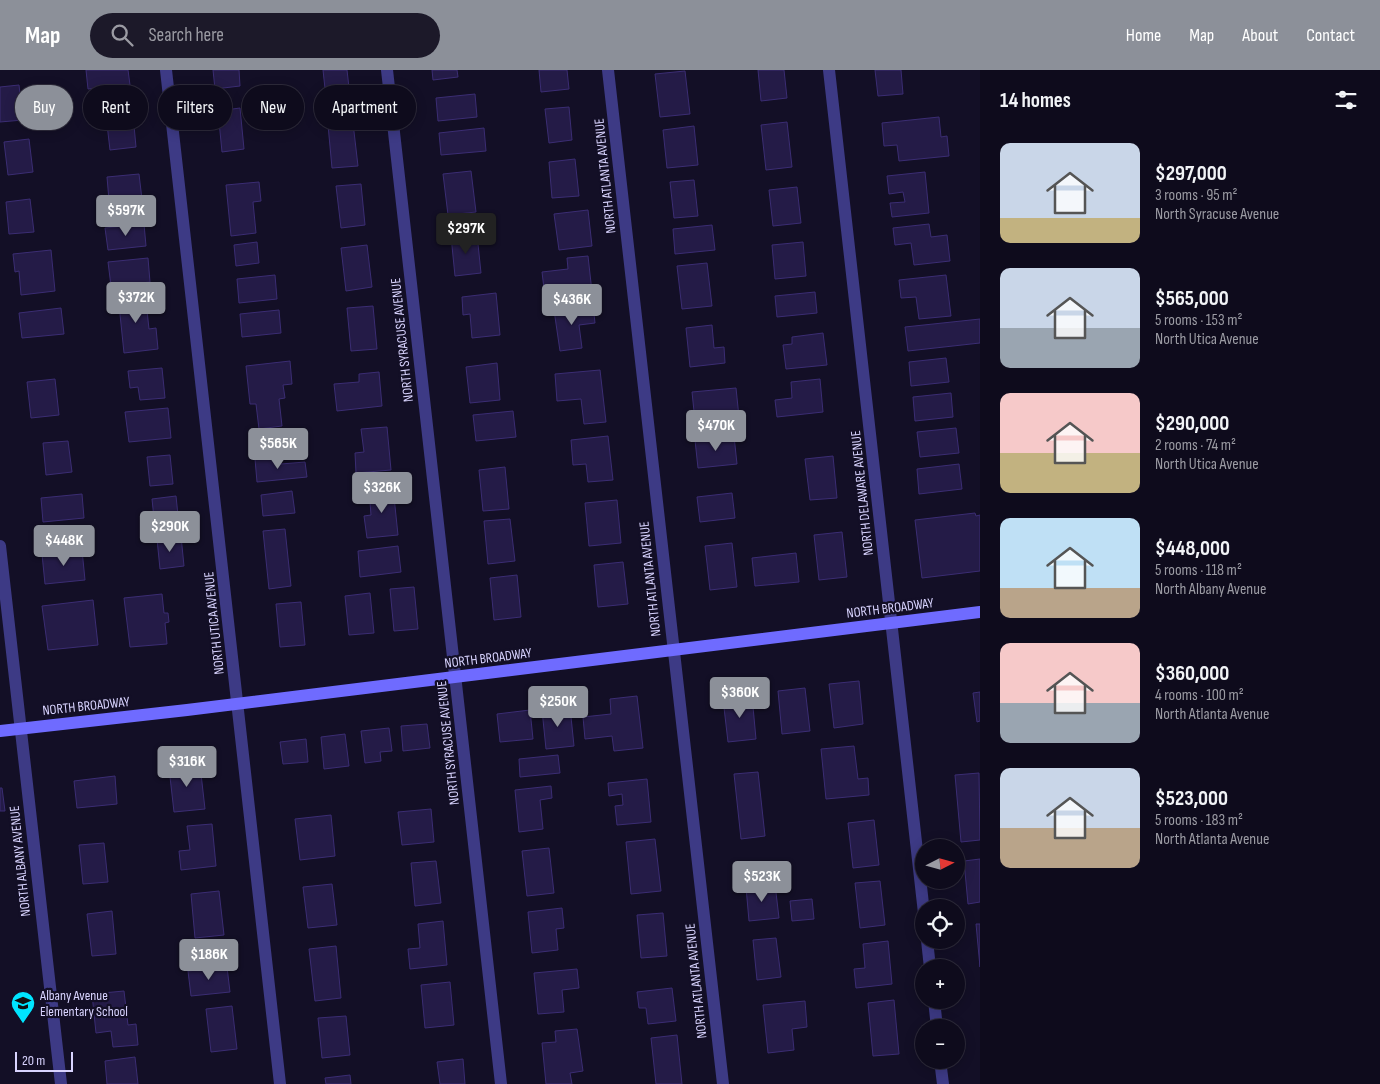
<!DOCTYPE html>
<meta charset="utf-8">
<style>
:root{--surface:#0e0b1c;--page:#1c1929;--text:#f1f3f6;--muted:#9b9ba3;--line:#2e2b3b;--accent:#8c9099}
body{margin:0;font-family:"Sofia Sans Condensed",sans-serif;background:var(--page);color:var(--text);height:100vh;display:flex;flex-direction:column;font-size:19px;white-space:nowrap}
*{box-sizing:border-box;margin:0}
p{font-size:16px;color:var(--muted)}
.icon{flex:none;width:28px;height:28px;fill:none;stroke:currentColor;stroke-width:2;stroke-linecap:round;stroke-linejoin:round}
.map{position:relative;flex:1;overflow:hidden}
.drawer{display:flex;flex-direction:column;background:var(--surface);width:400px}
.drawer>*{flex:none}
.banner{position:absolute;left:15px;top:15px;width:475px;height:45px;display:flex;gap:10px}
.needle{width:32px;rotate:84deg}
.controls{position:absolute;left:915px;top:769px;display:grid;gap:10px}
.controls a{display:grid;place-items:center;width:50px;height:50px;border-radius:50%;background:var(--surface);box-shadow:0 2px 12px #0003,0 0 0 1px var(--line);font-size:25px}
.scale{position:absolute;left:15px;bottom:12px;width:58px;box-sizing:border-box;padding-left:5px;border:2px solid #d9d4ff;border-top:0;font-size:14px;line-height:18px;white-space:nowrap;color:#d9d4ff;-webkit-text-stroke:4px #130f26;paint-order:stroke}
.price{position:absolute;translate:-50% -42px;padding:0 11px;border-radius:5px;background:var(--accent);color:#fff;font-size:16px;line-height:32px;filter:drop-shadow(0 1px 2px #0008)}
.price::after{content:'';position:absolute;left:50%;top:30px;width:15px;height:11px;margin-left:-8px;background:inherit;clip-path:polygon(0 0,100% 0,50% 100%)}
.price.active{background:#222;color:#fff}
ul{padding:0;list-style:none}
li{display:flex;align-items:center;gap:15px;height:125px;padding:0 20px}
li span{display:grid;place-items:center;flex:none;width:140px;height:100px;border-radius:10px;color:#555}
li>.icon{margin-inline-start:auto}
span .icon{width:60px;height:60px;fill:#fffc;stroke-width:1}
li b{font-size:21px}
h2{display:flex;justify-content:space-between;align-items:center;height:60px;padding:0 20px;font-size:21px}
.chip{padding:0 18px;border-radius:22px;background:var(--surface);box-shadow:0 2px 12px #0003,0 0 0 1px var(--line);font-size:18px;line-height:45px}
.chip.active{background:var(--accent);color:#fff}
header{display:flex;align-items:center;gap:30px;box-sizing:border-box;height:70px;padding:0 25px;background:var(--accent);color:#fff}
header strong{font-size:24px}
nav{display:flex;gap:28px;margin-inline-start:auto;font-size:18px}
.search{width:350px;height:45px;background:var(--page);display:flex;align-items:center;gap:12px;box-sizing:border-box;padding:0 18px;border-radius:28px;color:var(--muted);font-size:19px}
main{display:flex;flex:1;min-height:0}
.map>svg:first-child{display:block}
.building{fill:#241b47;stroke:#3b2d73}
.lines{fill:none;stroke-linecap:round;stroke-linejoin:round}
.street{stroke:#3d3a85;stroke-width:12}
.secondary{stroke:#6f6bff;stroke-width:12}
.labels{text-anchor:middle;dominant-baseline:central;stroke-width:4.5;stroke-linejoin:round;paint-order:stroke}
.street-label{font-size:14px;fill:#d9d4ff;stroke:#130f26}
.poi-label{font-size:14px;fill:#d9d4ff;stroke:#130f26;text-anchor:start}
</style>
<header>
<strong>Map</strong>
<div class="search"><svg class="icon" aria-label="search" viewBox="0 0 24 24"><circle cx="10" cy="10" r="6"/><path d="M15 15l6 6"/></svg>Search here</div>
<nav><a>Home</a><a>Map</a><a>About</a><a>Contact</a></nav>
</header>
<main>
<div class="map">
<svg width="980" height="1014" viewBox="0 0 980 1014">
<rect width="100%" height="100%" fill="#130f26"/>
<path class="building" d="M86,0H128L130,15L88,19Z
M213,0H239L240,16L215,19Z
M323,0H347L351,35L327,37Z
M432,0H457L458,7L433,10Z
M539,0H567L569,19L541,22Z
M758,0H784L787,28L761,31Z
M875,0H901L903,24L878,26Z
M685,1L690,44L660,47L655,4Z
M19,15L23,50L0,52V17Z
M475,24L477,47L438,51L436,28Z
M132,34L136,77L110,80L105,37Z
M569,37L572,70L549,73L545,39Z
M240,38L244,79L222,82L218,41Z
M939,47L941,67L947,66L949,86L899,91L897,75L884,76L882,53Z
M787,52L792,97L766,100L761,55Z
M353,53L358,96L332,98L328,55Z
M694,56L698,95L667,98L663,60Z
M484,58L486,81L441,85L439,63Z
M29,69L33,102L8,105L4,72Z
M575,89L579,126L552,128L549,92Z
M471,101L476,142L448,145L443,104Z
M925,102L929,143L892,147L890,133L905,132L903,122L889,124L887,106Z
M139,104L143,138L110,142L107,107Z
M694,110L698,146L674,148L670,112Z
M259,112L261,131L253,132L256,163L231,166L226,115Z
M361,114L365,155L341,158L336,116Z
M797,117L801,153L773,156L769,120Z
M30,129L34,162L9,164L6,132Z
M588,140L592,176L559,180L554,144Z
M144,154L146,176L108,180L105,158Z
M929,154L931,167L947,165L950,191L914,195L911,173L895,175L893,158Z
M712,155L715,180L675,184L673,159Z
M477,164L481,203L455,206L451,166Z
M257,172L259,193L236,196L234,175Z
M803,172L806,206L775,209L772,175Z
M367,175L372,217L346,221L341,178Z
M51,180L55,221L21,225L19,201L15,202L13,184Z
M588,186L592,222L545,227L542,202L568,199L567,188Z
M148,188L150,212L111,216L108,192Z
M707,193L712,236L682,239L677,196Z
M275,205L277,229L239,233L237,209Z
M946,205L951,246L919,249L916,227L901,228L899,210Z
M145,222L149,259L156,258L158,279L124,283L118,225Z
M815,222L817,243L777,247L775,226Z
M496,223L500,265L472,268L470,244L463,245L462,227Z
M593,235L595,253L579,255L582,278L560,281L554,240Z
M373,236L377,279L351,281L347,238Z
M61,238L64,264L22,268L19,243Z
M279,240L281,263L242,267L240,244Z
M980,249V273L908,281L905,257Z
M712,255L714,278L724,277L725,293L690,297L686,258Z
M823,263L827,295L786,299L783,275L792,274V267Z
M946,288L949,312L911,316L909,292Z
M290,291L292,314L283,315L285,328L279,329L282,356L259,359L256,334H250L246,296Z
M497,293L500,330L470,333L466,297Z
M162,298L165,328L140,330L138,317L130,318L128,301Z
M600,300L606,352L584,354L581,329L557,331L555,304Z
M379,302L382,336L337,341L334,314L359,312V304Z
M55,309L59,345L31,348L27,312Z
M820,309L823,342L777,347L775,330L792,328L791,312Z
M736,318L739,347L695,351L692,322Z
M951,323L953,347L915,351L913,327Z
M168,338L171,368L129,372L125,342Z
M513,341L516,367L476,371L473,345Z
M387,357L391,400L356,403L355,383L364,382L361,359Z
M956,358L959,383L920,387L917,362Z
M608,366L613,410L588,412L586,394L573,395L571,370Z
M734,366L737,394L698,398L695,370Z
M68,371L72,402L46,405L43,373Z
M170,385L173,414L150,416L147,387Z
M280,386L281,394L305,392L307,407L257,412L255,389Z
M833,386L837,428L810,430L805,389Z
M959,394L962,419L919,424L917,399Z
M505,397L509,439L483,441L479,400Z
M393,417L398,465L367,468L364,446L371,445L369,419Z
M292,421L295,443L263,446L261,425Z
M732,423L735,448L700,452L697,427Z
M82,424L84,448L43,452L41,428Z
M176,426L179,455L155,458L152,429Z
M617,430L621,473L589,476L585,433Z
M975,443L976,446L980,445V501L922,508L915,450Z
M510,449L515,491L488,494L484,451Z
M285,459L291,516L269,519L263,461Z
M842,462L847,507L819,510L814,465Z
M181,466L184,496L160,499L157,469Z
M732,473L737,517L710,520L705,476Z
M398,476L401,502L360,507L358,481Z
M82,480L85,510L45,514L42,484Z
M796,483L799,512L755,516L752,488Z
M623,492L628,534L598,537L594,495Z
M517,505L521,547L494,550L490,508Z
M414,517L418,559L394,561L390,519Z
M370,523L374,563L349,565L345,526Z
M162,524L164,543H168L169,552L165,553L167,574L130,577L124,528Z
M93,530L98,575L48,580L42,536Z
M301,532L305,575L280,577L276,534Z
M859,611L863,654L834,658L829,614Z
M805,618L810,661L782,664L778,621Z
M980,622V651L977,652L973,623Z
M637,626L643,678L614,681L612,666L585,669L583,647L611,644L610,629Z
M752,626L756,669L728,672L723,629Z
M570,637L574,676L546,679L542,640Z
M530,640L533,669L500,672L497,644Z
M427,654L430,678L403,681L401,656Z
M389,658L392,681L380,682L381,691L365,693L361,661Z
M345,664L349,696L324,699L321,667Z
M306,669L308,692L283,694L280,672Z
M854,676L858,709L868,708L869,725L826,729L821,679Z
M558,685L560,703L520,707L519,689Z
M200,695L205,739L174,742L169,698Z
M758,702L765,766L741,769L734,704Z
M979,703L980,770L961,772L955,705Z
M115,706L117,734L77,738L74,711Z
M647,709L651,752L617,755L615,736L623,735L622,724L609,726L608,713Z
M551,716L552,728L540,730L543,759L519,762L515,720Z
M0,718H2L5,741H0Z
M431,739L434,772L402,775L398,742Z
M331,745L335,786L300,790L295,749Z
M874,750L879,795L853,798L848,753Z
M212,754L216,796L181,800L179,781L190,780L187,756Z
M655,769L661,821L631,824L626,772Z
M104,773L108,812L83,814L79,775Z
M549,778L554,823L527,826L522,781Z
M980,789V832L968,834L964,791Z
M436,791L441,833L415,836L411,793Z
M880,811L885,855L860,858L855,813Z
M332,814L337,855L308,858L303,817Z
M775,814L779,848L749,851L746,817Z
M219,821L224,865L195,868L191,824Z
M812,829L814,849L792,851L790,831Z
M562,838L564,858L556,859L558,880L532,883L528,842Z
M112,841L116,884L92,886L87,844Z
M663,843L667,886L641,888L637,845Z
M443,851L447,895L410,899L408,879L420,878L418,854Z
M976,854H980V897Z
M776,868L781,907L757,910L753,870Z
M888,871L892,914L856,918L854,899L865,898L863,874Z
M336,876L341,928L315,931L309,879Z
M227,897L230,922L191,926L188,901Z
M577,899L579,918L562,920L564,942L538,944L534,903Z
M450,912L454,955L425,958L421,915Z
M672,918L676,951L648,954L646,938H639L637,922Z
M124,921L128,955L136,954L138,975L113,977L111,961L96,963L92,924Z
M894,930L899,984L873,986L868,933Z
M805,931L807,957L792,959L794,980L768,983L763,935Z
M232,936L237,979L211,982L206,939Z
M346,946L350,985L322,988L318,948Z
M577,959L583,1001L570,1003L572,1014H546L542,973L556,972L555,961Z
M677,965L682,1014H656L651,968Z
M135,987L138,1014H107L105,991Z
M463,989L465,1014H440L437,992Z
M350,1005L351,1014H326L325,1008Z"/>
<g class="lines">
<path class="street" d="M166,0L280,1014
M387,0L501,1014
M608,0L723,1014
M829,0L924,843
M0,476L61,1014
M927,870L930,898
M934,930L937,958
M940,990L943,1014"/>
<path class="secondary" d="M0,661L187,640L980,542"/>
</g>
<defs>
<g id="school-pin" transform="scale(1.25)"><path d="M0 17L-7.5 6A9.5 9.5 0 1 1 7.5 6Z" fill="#00e5ff" stroke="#130f26"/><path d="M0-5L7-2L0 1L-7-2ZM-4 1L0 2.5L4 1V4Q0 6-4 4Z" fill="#111"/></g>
</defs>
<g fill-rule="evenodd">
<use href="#school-pin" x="23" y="933"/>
</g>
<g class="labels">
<g class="street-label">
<text transform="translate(605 106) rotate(-96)">NORTH ATLANTA AVENUE</text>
<text transform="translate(402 270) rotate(-96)">NORTH SYRACUSE AVENUE</text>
<text transform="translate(862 423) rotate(-96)">NORTH DELAWARE AVENUE</text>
<text transform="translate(650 509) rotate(-96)">NORTH ATLANTA AVENUE</text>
<text transform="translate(890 538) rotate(-7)">NORTH BROADWAY</text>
<text transform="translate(214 553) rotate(-96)">NORTH UTICA AVENUE</text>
<text transform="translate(488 588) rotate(-7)">NORTH BROADWAY</text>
<text transform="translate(86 636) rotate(-6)">NORTH BROADWAY</text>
<text transform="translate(448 673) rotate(-96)">NORTH SYRACUSE AVENUE</text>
<text transform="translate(20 791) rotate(-96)">NORTH ALBANY AVENUE</text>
<text transform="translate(696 911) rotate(-96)">NORTH ATLANTA AVENUE</text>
</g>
<g class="poi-label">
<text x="40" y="925">Albany Avenue<tspan x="40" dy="16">Elementary School</tspan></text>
</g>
</g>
</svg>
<div class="controls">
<a><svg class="needle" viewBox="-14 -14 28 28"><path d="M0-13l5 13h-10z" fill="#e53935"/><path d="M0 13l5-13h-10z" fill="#9b9ba3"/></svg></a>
<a><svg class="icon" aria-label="locate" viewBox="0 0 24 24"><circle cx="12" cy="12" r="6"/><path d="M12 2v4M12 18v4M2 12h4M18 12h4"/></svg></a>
<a>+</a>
<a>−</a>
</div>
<div class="scale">20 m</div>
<b class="price" style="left:126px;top:167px">$597K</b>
<b class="price active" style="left:466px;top:185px">$297K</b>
<b class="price" style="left:136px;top:254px">$372K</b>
<b class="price" style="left:572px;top:256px">$436K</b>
<b class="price" style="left:716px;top:382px">$470K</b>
<b class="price" style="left:278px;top:400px">$565K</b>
<b class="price" style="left:382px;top:444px">$326K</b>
<b class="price" style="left:170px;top:483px">$290K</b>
<b class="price" style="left:64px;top:497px">$448K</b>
<b class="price" style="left:740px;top:649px">$360K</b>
<b class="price" style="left:558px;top:658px">$250K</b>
<b class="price" style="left:187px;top:718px">$316K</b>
<b class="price" style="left:762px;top:833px">$523K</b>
<b class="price" style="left:209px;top:911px">$186K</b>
<div class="banner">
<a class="chip active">Buy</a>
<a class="chip">Rent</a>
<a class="chip">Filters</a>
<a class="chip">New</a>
<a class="chip">Apartment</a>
</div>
</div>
<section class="drawer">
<h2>14 homes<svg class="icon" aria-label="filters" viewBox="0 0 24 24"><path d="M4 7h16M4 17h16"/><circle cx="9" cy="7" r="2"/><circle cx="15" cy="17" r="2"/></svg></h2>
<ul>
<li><span style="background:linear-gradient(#c9d6e8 75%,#c2b280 0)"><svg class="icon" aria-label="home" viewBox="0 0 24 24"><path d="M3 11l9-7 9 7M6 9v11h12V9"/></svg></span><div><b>$297,000</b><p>3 rooms · 95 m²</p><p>North Syracuse Avenue</p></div></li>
<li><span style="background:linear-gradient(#c9d6e8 60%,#9aa5b1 0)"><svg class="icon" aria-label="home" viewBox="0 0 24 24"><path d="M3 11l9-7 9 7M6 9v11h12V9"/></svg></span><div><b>$565,000</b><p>5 rooms · 153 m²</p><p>North Utica Avenue</p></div></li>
<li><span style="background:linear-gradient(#f6c9c9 60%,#c2b280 0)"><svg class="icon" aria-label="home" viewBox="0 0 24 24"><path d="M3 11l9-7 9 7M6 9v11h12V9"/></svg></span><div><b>$290,000</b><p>2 rooms · 74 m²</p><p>North Utica Avenue</p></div></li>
<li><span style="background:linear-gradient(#bfe0f5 70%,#b9a48a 0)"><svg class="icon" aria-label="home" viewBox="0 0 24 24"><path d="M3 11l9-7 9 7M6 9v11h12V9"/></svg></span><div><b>$448,000</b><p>5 rooms · 118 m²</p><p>North Albany Avenue</p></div></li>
<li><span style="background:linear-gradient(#f6c9c9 60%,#9aa5b1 0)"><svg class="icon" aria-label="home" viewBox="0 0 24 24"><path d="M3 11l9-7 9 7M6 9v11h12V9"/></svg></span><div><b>$360,000</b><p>4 rooms · 100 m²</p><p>North Atlanta Avenue</p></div></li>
<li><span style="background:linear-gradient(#c9d6e8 60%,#b9a48a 0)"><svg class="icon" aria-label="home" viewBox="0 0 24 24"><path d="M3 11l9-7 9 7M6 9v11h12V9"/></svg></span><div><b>$523,000</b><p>5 rooms · 183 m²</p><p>North Atlanta Avenue</p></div></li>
</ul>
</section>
</main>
